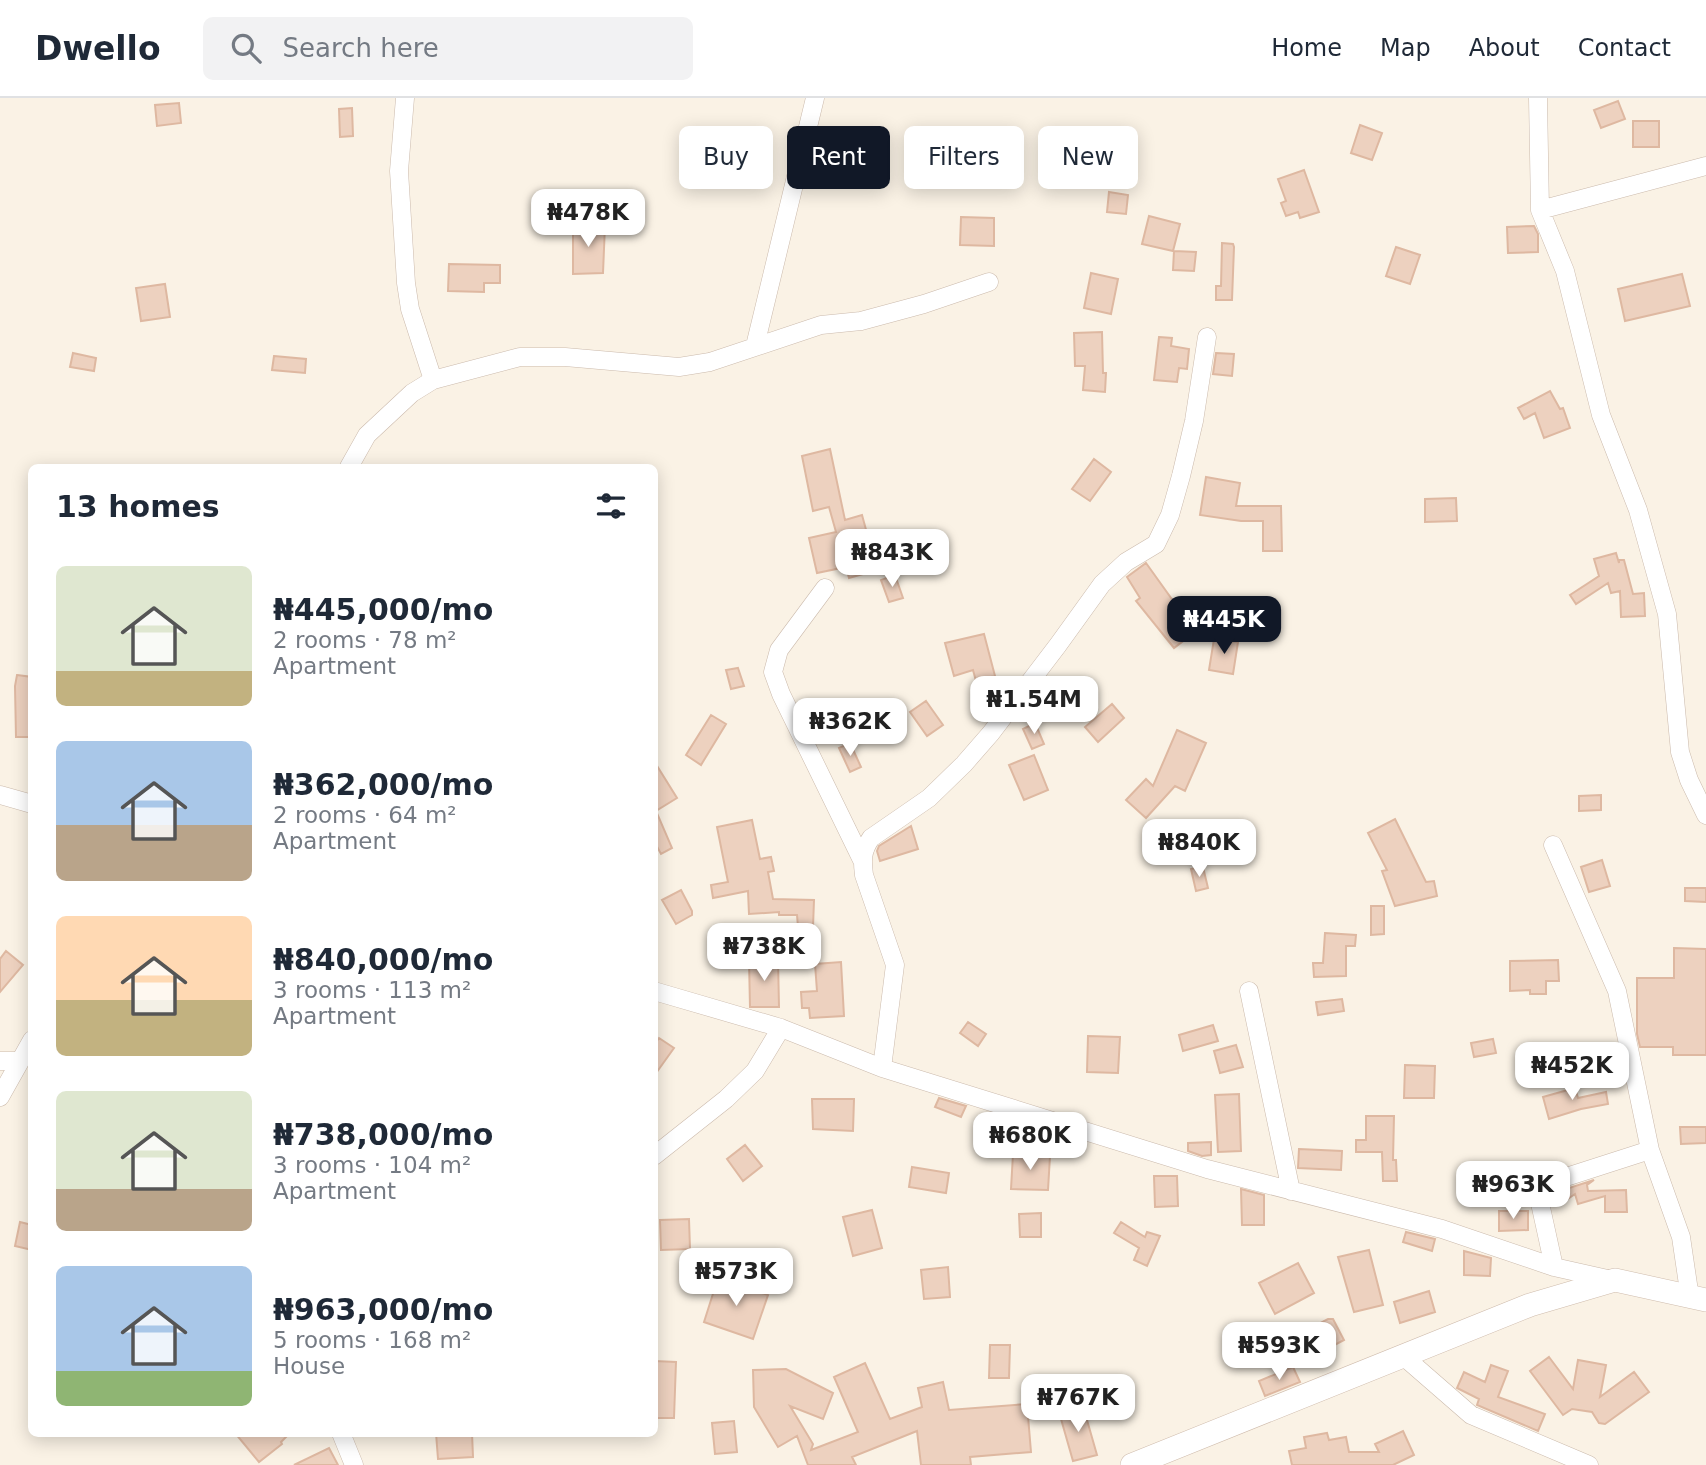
<!DOCTYPE html>
<meta charset="utf-8">
<style>
:root{--surface:#fff;--page:#f2f2f3;--text:#1f2937;--muted:#747a83;--line:#e0e1e3;--accent:#111827}
body{margin:0;font-family:"DejaVu Sans",sans-serif;background:var(--page);color:var(--text);height:100vh;display:flex;flex-direction:column;font-size:26px;white-space:nowrap}
*{box-sizing:border-box;margin:0}
p{font-size:23px;color:var(--muted)}
.icon{flex:none;width:38px;height:38px;fill:none;stroke:currentColor;stroke-width:2;stroke-linecap:round;stroke-linejoin:round}
.map{position:relative;flex:1;overflow:hidden}
.drawer{position:absolute;left:28px;top:366px;width:630px;height:973px;display:flex;flex-direction:column;background:var(--surface);border-radius:10px;box-shadow:0 4px 18px #0003}
.drawer>*{flex:none}
.hud{position:absolute;left:679px;top:28px;width:665px;height:63px;display:flex;gap:14px}
.price{position:absolute;translate:-50% -60px;padding:0 16px;border-radius:14px;background:#fff;color:#222;font-size:23px;line-height:46px;filter:drop-shadow(0 2px 4px #0008)}
.price::after{content:'';position:absolute;left:50%;top:42px;width:21px;height:16px;margin-left:-10px;background:inherit;clip-path:polygon(0 0,100% 0,50% 100%)}
.price.active{background:var(--accent);color:#fff}
ul{padding:0;list-style:none}
li{display:flex;align-items:center;gap:21px;height:175px;padding:0 28px}
li span{display:grid;place-items:center;flex:none;width:196px;height:140px;border-radius:10px;color:#555}
li>.icon{margin-inline-start:auto}
span .icon{width:84px;height:84px;fill:#fffc;stroke-width:1}
li b{font-size:30px}
h2{display:flex;justify-content:space-between;align-items:center;height:84px;padding:0 28px;font-size:30px}
.chip{padding:0 24px;border-radius:10px;background:var(--surface);box-shadow:0 4px 18px #0003;font-size:24px;line-height:63px}
.chip.active{background:var(--accent);color:#fff}
header{display:flex;align-items:center;gap:42px;box-sizing:border-box;height:98px;padding:0 35px;background:var(--surface);border-bottom:2px solid var(--line)}
header strong{font-size:33px}
nav{display:flex;gap:38px;margin-inline-start:auto;font-size:24px}
.search{width:490px;height:63px;background:var(--page);display:flex;align-items:center;gap:18px;box-sizing:border-box;padding:0 24px;border-radius:10px;color:var(--muted);font-size:26px}
.map>svg:first-child{display:block}
.building{fill:#edd1bf;stroke:#deb8a1;stroke-width:2}
.lines{fill:none;stroke-linecap:round;stroke-linejoin:round}
.minor-casing{stroke:#cbbaac;stroke-width:19}
.secondary-casing{stroke:#cfbcad;stroke-width:24}
.minor{stroke:#fff;stroke-width:18}
.secondary{stroke:#fff;stroke-width:23}
</style>
<header>
<strong>Dwello</strong>
<div class="search"><svg class="icon" aria-label="search" viewBox="0 0 24 24"><circle cx="10" cy="10" r="6"/><path d="M15 15l6 6"/></svg>Search here</div>
<nav><a>Home</a><a>Map</a><a>About</a><a>Contact</a></nav>
</header>
<div class="map">
<svg width="1706" height="1367" viewBox="0 0 1706 1367">
<rect width="100%" height="100%" fill="#faf2e5"/>
<path class="building" d="M1618,3L1625,21L1601,30L1594,12Z
M179,5L181,25L157,28L155,7Z
M352,10L353,38L340,39L339,11Z
M1633,23H1659V49H1633Z
M1360,27L1382,35L1372,62L1351,55Z
M1304,72L1319,114L1300,120L1298,114L1286,118L1281,105L1286,103L1278,81Z
M1109,94L1128,97L1126,116L1107,114Z
M1149,118L1180,126L1173,153L1142,146Z
M961,119L994,120V148L960,147Z
M573,127H605L603,175L573,176Z
M1534,128L1538,136V154L1508,155L1507,129Z
M1222,145L1233,146L1234,149L1232,202H1216V188H1221Z
M1396,149L1420,157L1410,186L1386,178Z
M1174,153L1196,154L1194,173L1173,172Z
M449,166L500,167V185H484V194L448,193Z
M1091,175L1118,181L1111,216L1084,210Z
M1682,176L1690,208L1625,223L1618,191Z
M165,186L170,219L141,223L136,190Z
M1102,234L1103,275H1106L1105,294L1083,292L1085,268H1075L1074,235Z
M1159,239L1172,240L1171,248L1189,251L1187,271L1179,270L1177,284L1154,282Z
M73,255L96,260L94,273L70,269Z
M1216,255L1234,256L1232,278L1213,276Z
M274,258L306,261L305,275L272,272Z
M1550,293L1560,311L1563,310L1570,330L1544,340L1535,315L1524,321L1518,310Z
M830,351L845,422L862,417L877,472L849,480L846,469L817,475L809,440L836,434L829,409L813,413L802,358Z
M1094,361L1111,374L1090,403L1072,391Z
M1206,379L1240,385L1236,408H1281L1282,453H1263V423H1241L1200,417Z
M1456,400L1457,423L1425,424V401Z
M1616,455L1619,465V462H1624L1633,496L1644,495L1645,518L1621,519L1620,493L1611,495L1608,485L1576,506L1570,497L1599,478L1594,461Z
M1146,465L1179,511L1191,502L1208,524L1174,550L1136,503L1140,500L1127,479Z
M895,477L903,500L889,504L881,482Z
M984,536L995,578L976,583L973,572L954,578L945,545Z
M1214,541L1238,544L1233,576L1209,572Z
M738,570L744,588L731,591L726,572Z
M17,577L32,579V639H16L15,588Z
M926,603L943,627L927,638L910,614Z
M1112,606L1124,620L1098,644L1085,629Z
M711,617L726,626L701,667L686,657Z
M1035,625L1044,646L1032,651L1023,631Z
M1177,632L1206,645L1185,693L1175,688L1146,720L1126,702L1146,681L1153,688Z
M850,645L861,669L850,674L839,650Z
M1034,657L1048,692L1024,702L1009,667Z
M654,663L677,700L656,713L672,750L661,756L654,743Z
M1601,697V712L1579,713V698Z
M1395,721L1426,784L1434,783L1437,798L1395,808L1382,773L1387,772L1368,735Z
M752,722L760,761L771,759L774,773L768,774L773,801L814,802L813,829H798L797,817H779V814L749,816L748,793L713,800L711,787L728,784L717,729Z
M911,728L918,751L880,763L877,753L879,748Z
M1602,762L1610,788L1589,794L1581,769Z
M1203,769L1208,790L1196,793L1191,771Z
M1685,790H1706V804L1685,803Z
M681,792L692,813V817L676,826L662,802Z
M1371,808H1384V836L1371,837Z
M1325,835L1356,837L1355,848H1346V878L1314,879L1313,865H1323Z
M1674,850L1706,851V957H1673V949H1640L1637,936V880H1674Z
M6,853L23,867L0,894V861Z
M778,861L779,909H750L749,862Z
M1558,862L1559,883H1546V896H1530V892L1510,893V863Z
M841,864L844,918L810,920L809,910H802L801,894L817,893L815,866Z
M1342,901L1344,913L1318,917L1316,904Z
M968,924L986,936L978,948L960,935Z
M1213,927L1218,943L1183,953L1179,937Z
M1088,938L1120,939L1118,975L1087,974Z
M659,940L674,950L654,978V947Z
M1493,941L1496,955L1474,959L1471,945Z
M1236,947L1243,969L1220,975L1214,953Z
M1405,967L1435,968L1434,1000H1404Z
M1575,990L1578,1000L1606,994L1608,1006L1581,1011L1549,1021L1543,999Z
M1239,996L1241,1053L1218,1054L1215,997Z
M939,1000L966,1008L961,1019L935,1009Z
M812,1001H854L853,1033L813,1031Z
M1366,1018H1394L1393,1062H1396L1397,1083H1383L1382,1054H1356V1042H1366Z
M1680,1029H1706V1045L1681,1046Z
M1211,1044V1057L1202,1058L1188,1053V1045Z
M745,1047L762,1068L743,1083L727,1061Z
M1299,1051L1342,1053L1341,1072L1298,1070Z
M1013,1056L1050,1058L1048,1092L1011,1091Z
M912,1069L949,1075L946,1095L909,1089Z
M1154,1078H1177L1178,1108L1155,1109Z
M1594,1082L1587,1087L1588,1093L1626,1092L1627,1114H1605V1098L1578,1106L1575,1096L1562,1105L1559,1101L1569,1090Z
M1241,1091L1264,1097V1127H1242Z
M872,1112L882,1150L853,1158L843,1119Z
M1499,1113H1528V1132L1499,1133Z
M1041,1115V1139H1020L1019,1116Z
M689,1121L690,1151L661,1152L660,1122Z
M20,1124L32,1127V1152L15,1148Z
M1121,1124L1145,1139L1147,1134L1160,1138L1147,1168L1134,1162L1139,1150L1114,1135Z
M1406,1134L1435,1141L1432,1153L1403,1144Z
M1369,1152L1383,1207L1354,1214L1338,1159Z
M1464,1153L1491,1160L1490,1178L1464,1177Z
M1298,1165L1314,1195L1275,1216L1259,1185Z
M948,1169L950,1199L924,1201L921,1172Z
M718,1180L768,1197L753,1241L704,1224Z
M1429,1193L1435,1214L1400,1225L1394,1204Z
M1328,1221H1333L1344,1242L1308,1261L1296,1238Z
M990,1247H1010L1009,1280H989Z
M1549,1259L1573,1291L1578,1262L1606,1267L1600,1299L1634,1274L1649,1294L1605,1326L1599,1325L1592,1314L1572,1311L1563,1317L1530,1273Z
M654,1263L676,1264L674,1320H654Z
M865,1265L890,1321L922,1309L918,1290L943,1284L949,1312L1027,1306L1031,1354L970,1359L971,1367H921L917,1333L852,1359L856,1367H808L797,1338L778,1349L754,1309L753,1272L786,1271L833,1295L823,1321L790,1308L813,1346L811,1352L858,1334L834,1279Z
M1491,1267L1508,1273L1498,1299L1545,1316L1538,1333L1477,1307L1479,1301L1457,1290L1464,1274L1485,1284Z
M1293,1269L1300,1284L1265,1298L1259,1283Z
M1083,1308L1097,1357L1073,1363L1059,1314Z
M734,1323L737,1354L715,1356L712,1325Z
M1403,1333L1414,1357L1393,1367H1292L1289,1353L1306,1350L1304,1339L1327,1335L1329,1342L1346,1339L1349,1354H1379L1375,1346Z
M235,1335H290L281,1344L282,1346L259,1364Z
M436,1335H472L473,1359L438,1361Z
M329,1350L338,1367H294Z"/>
<g class="lines">
<g class="minor-casing">
<path id="minor" d="M405,0L399,73L406,185L410,211L433,282
M1538,0L1540,112L1565,173L1601,317L1638,412L1667,516L1680,654L1689,682L1706,717
M1540,112L1706,68
M755,248L815,0
M349,369L367,337L412,295L433,282L520,259H565L679,269L710,264L821,227L861,223L924,206L989,184
M825,490L779,552L773,574L781,596L862,762
M0,697L32,706
M1553,747L1617,893L1650,1052L1681,1139L1690,1200
M654,893L781,930L882,970L1207,1071L1442,1131L1554,1169L1612,1182
M1249,893L1291,1093
M0,963H19
M882,970L895,867L864,777C862,762 862,753 871,740L929,700L964,666L991,635L1058,547L1102,486L1126,464L1156,446L1170,417L1181,378L1194,323L1207,239
M0,999L32,942
M654,1058L726,1001L755,973L781,930
M1554,1169L1540,1105L1563,1080L1650,1052
M1402,1257L1471,1317L1589,1367
M341,1335L354,1367"/>
</g>
<g class="secondary-casing">
<path id="secondary" d="M1132,1367L1530,1207L1615,1182L1706,1202"/>
</g>
<use href="#minor" class="minor"/>
<use href="#secondary" class="secondary"/>
</g>
</svg>
<b class="price" style="left:588px;top:151px">₦478K</b>
<b class="price" style="left:892px;top:491px">₦843K</b>
<b class="price active" style="left:1224px;top:558px">₦445K</b>
<b class="price" style="left:1034px;top:638px">₦1.54M</b>
<b class="price" style="left:850px;top:660px">₦362K</b>
<b class="price" style="left:1199px;top:781px">₦840K</b>
<b class="price" style="left:764px;top:885px">₦738K</b>
<b class="price" style="left:1572px;top:1004px">₦452K</b>
<b class="price" style="left:1030px;top:1074px">₦680K</b>
<b class="price" style="left:1513px;top:1123px">₦963K</b>
<b class="price" style="left:736px;top:1210px">₦573K</b>
<b class="price" style="left:1279px;top:1284px">₦593K</b>
<b class="price" style="left:1078px;top:1336px">₦767K</b>
<div class="hud">
<a class="chip">Buy</a>
<a class="chip active">Rent</a>
<a class="chip">Filters</a>
<a class="chip">New</a>
</div>
<section class="drawer">
<h2>13 homes<svg class="icon" aria-label="filters" viewBox="0 0 24 24"><path d="M4 7h16M4 17h16"/><circle cx="9" cy="7" r="2"/><circle cx="15" cy="17" r="2"/></svg></h2>
<ul>
<li><span style="background:linear-gradient(#dfe7d0 75%,#c2b280 0)"><svg class="icon" aria-label="home" viewBox="0 0 24 24"><path d="M3 11l9-7 9 7M6 9v11h12V9"/></svg></span><div><b>₦445,000/mo</b><p>2 rooms · 78 m²</p><p>Apartment</p></div></li>
<li><span style="background:linear-gradient(#a9c7e8 60%,#b9a48a 0)"><svg class="icon" aria-label="home" viewBox="0 0 24 24"><path d="M3 11l9-7 9 7M6 9v11h12V9"/></svg></span><div><b>₦362,000/mo</b><p>2 rooms · 64 m²</p><p>Apartment</p></div></li>
<li><span style="background:linear-gradient(#ffd9b3 60%,#c2b280 0)"><svg class="icon" aria-label="home" viewBox="0 0 24 24"><path d="M3 11l9-7 9 7M6 9v11h12V9"/></svg></span><div><b>₦840,000/mo</b><p>3 rooms · 113 m²</p><p>Apartment</p></div></li>
<li><span style="background:linear-gradient(#dfe7d0 70%,#b9a48a 0)"><svg class="icon" aria-label="home" viewBox="0 0 24 24"><path d="M3 11l9-7 9 7M6 9v11h12V9"/></svg></span><div><b>₦738,000/mo</b><p>3 rooms · 104 m²</p><p>Apartment</p></div></li>
<li><span style="background:linear-gradient(#a9c7e8 75%,#8fb573 0)"><svg class="icon" aria-label="home" viewBox="0 0 24 24"><path d="M3 11l9-7 9 7M6 9v11h12V9"/></svg></span><div><b>₦963,000/mo</b><p>5 rooms · 168 m²</p><p>House</p></div></li>
</ul>
</section>
</div>
